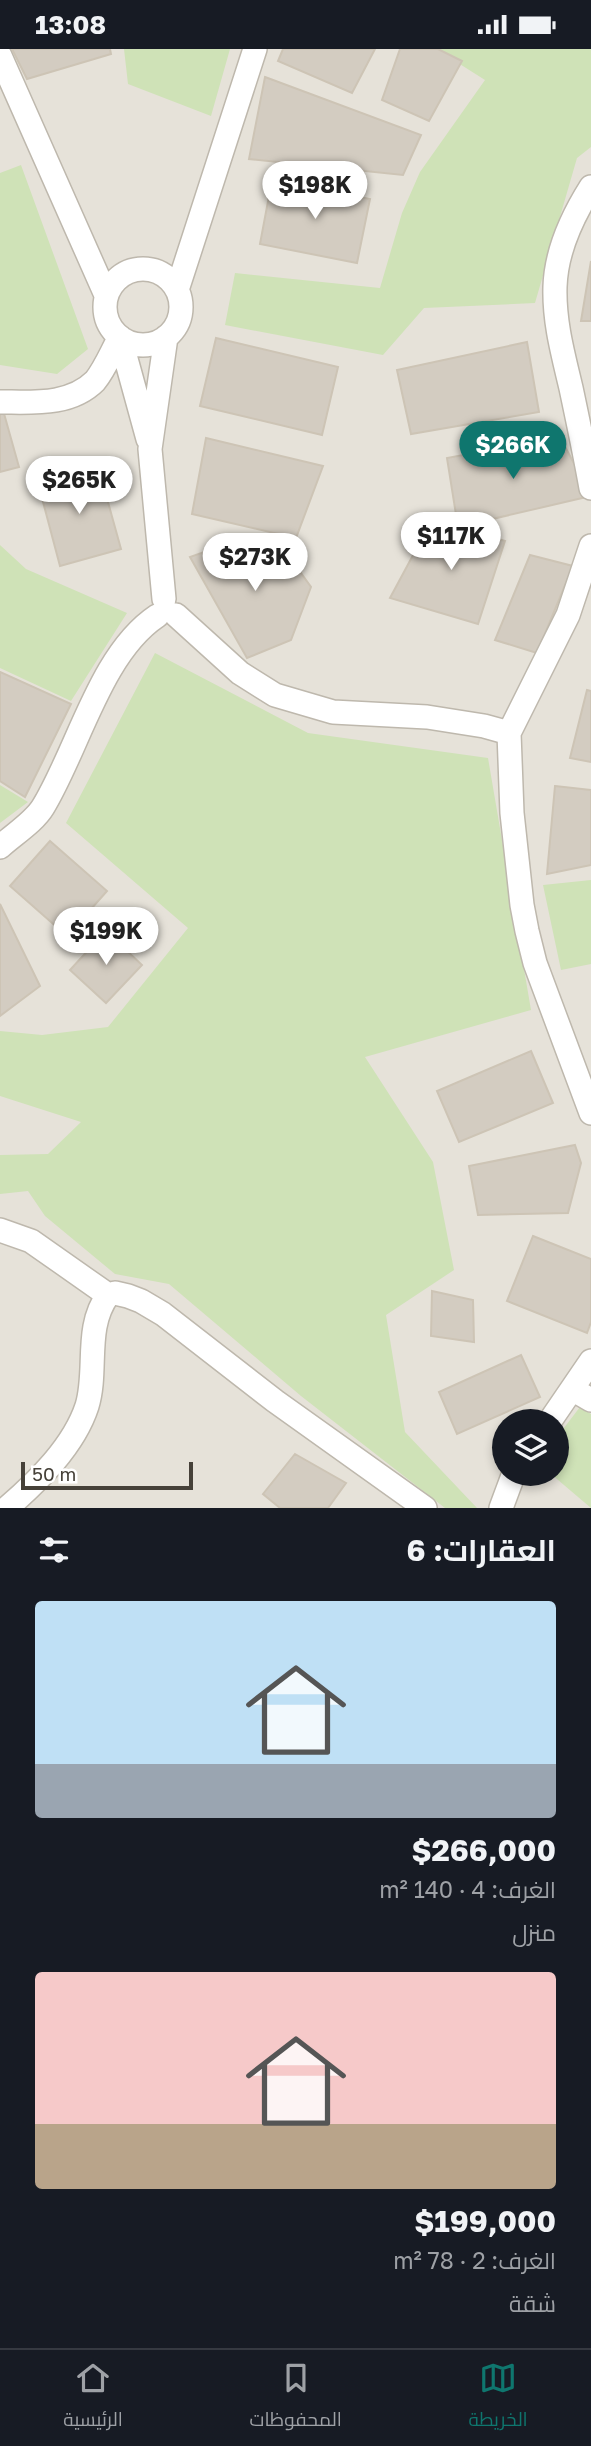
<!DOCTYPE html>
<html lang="ar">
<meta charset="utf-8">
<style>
:root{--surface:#171b24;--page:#242831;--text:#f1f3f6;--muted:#9ea1a6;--line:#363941;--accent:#0f766e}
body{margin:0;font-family:"Golos Text",Cairo,sans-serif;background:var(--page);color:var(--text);direction:rtl;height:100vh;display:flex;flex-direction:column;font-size:26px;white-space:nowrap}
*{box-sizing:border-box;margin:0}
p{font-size:23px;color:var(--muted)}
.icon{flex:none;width:38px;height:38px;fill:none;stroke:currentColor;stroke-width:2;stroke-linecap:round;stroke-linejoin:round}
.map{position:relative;height:1459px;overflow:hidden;direction:ltr}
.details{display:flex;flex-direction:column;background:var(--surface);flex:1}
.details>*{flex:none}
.fabs{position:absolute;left:492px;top:1360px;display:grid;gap:14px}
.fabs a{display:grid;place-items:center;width:77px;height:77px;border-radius:50%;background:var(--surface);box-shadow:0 4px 10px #0003;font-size:35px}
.scale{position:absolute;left:21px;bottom:18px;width:172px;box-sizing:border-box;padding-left:7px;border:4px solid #464139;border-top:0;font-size:19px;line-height:24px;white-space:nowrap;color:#464139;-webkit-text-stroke:5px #fff;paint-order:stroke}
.price{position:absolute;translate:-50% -60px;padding:0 16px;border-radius:24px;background:#fff;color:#222;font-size:23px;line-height:46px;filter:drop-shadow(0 2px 4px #0008)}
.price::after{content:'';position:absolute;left:50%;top:42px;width:21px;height:16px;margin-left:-10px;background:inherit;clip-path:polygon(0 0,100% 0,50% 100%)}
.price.current{background:var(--accent);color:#fff}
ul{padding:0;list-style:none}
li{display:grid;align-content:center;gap:14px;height:371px;padding:0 35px}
li span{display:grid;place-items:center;height:217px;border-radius:7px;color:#555}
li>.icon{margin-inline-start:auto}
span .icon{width:126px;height:126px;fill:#fffc;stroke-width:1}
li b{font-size:30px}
h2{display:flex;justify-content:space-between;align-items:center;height:84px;padding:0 35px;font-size:30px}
.status{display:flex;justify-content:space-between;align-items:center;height:49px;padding:0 35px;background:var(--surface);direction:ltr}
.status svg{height:19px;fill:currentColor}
.dock{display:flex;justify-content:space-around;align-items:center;height:98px;border-top:2px solid var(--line);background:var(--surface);font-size:19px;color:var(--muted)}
.dock a{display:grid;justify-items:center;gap:4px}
.dock .current{color:var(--accent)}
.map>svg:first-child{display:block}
.residential{fill:#e6e2d9;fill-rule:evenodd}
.green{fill:#cfe2b7}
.building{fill:#d3ccc1;stroke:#cdc4b5;stroke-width:2}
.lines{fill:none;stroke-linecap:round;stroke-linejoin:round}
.minor-casing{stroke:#beb8ad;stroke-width:26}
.minor{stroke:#fff;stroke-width:23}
</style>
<div class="status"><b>13:08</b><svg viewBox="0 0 49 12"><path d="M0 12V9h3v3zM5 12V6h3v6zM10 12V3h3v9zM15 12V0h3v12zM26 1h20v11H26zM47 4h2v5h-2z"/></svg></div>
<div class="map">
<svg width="591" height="1459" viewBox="0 0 591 1459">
<rect width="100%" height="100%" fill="#f3f0ea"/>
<path class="residential" d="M0,0H591V1459H0ZM504,1372H556V1424H504Z"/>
<path class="green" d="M124,0H230L211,67L128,35Z
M436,0H591V98L577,109L535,254L424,259L383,306L225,276L235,224L380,239L402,164L420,123L485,31Z
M21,116L88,300L57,325L0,316V124Z
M0,496L26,520L127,564L71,652L0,619Z
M155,604L308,684L488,709L531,961L365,1008L433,1113L454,1221L386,1266L405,1383L477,1459H445L301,1347L169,1235L115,1225L45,1167L28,1142L0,1145V1106L48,1105L81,1073L0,1047V982L42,986L108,978L188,879L66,774Z
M0,736L28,753L0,774Z
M591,831V915L561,921L543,836Z
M580,1358L591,1365V1459L551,1425L556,1424L557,1388Z"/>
<path class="building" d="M12,0H110L111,5L27,30Z
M283,0H375L352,44L278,12Z
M400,0H438L462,12L429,72L382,51Z
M265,28L421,86L403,126L249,110Z
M272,131L370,150L357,214L260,195Z
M591,212V272H581Z
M216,289L338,318L322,386L200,357Z
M527,293L539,363L411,385L397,321Z
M3,361L19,418L0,423V362Z
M560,388L591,447L458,478L447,409Z
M206,389L323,417L296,489L192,465Z
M98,417L121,500L60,517L38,434Z
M432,471L505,492L478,575L390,549Z
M238,491L288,506L311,538L291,591L247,609L190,508Z
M530,506L573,517L537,604L495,591Z
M0,623L71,655L25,748L0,732Z
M587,641L591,642V713L570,709Z
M555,737L591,741V816L547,825Z
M50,792L107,842L67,887L10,837Z
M0,855L40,937L0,967Z
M106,882L142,916L106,954L70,921Z
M531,1002L553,1054L459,1093L437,1042Z
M575,1096L581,1114L568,1164L478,1166L469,1117Z
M533,1187L591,1210V1273L587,1284L507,1252Z
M432,1242L473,1251L474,1293L431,1287Z
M521,1306L540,1348L457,1385L439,1343Z
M295,1405L346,1434L328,1459H280L263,1445Z"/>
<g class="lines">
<g class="minor-casing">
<path id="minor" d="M0,7L106,246
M591,138C572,168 556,202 555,238C554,273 563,305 571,339C578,372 585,405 591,439
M105 258a38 38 0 1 1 76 0a38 38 0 1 1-76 0Z
M177,241L255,0
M120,288L148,390
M0,353C32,353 70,357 95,332C105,320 112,302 120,288
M591,497L568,566L509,684L512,764L522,856L527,882L535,914L591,1064
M164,550L150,400L166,288
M176,566L240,624L275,646L333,663L427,668L484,677L509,684
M0,798C13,786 34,773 43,758C78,701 100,605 157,567
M0,1181L31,1192L108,1246
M572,1340L591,1351
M550,1372L591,1312
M7,1459C38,1432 74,1397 87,1357C98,1321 84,1279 108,1246L115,1244L128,1247L141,1252L163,1265L275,1352L425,1459
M501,1459L514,1424"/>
</g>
<use href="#minor" class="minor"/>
</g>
</svg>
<div class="fabs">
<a><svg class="icon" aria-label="layers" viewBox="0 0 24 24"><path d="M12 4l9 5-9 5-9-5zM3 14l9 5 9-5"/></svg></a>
</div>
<div class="scale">50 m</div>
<b class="price" style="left:315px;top:172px">$198K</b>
<b class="price current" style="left:513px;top:432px">$266K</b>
<b class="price" style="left:79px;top:467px">$265K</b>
<b class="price" style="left:451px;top:523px">$117K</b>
<b class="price" style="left:255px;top:544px">$273K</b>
<b class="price" style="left:106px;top:918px">$199K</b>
</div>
<section class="details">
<h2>العقارات: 6<svg class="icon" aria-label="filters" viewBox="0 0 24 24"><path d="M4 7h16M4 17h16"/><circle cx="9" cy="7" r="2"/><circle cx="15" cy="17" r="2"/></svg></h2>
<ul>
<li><span style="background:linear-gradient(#bfe0f5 75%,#9aa5b1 0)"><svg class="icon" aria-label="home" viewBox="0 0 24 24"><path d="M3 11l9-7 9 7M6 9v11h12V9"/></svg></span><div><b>$266,000</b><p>الغرف: 4 · 140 m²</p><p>منزل</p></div></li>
<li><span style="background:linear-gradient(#f6c9c9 70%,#b9a48a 0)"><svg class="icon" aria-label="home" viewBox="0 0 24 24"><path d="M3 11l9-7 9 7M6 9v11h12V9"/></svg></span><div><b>$199,000</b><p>الغرف: 2 · 78 m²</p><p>شقة</p></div></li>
</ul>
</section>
<nav class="dock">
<a class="current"><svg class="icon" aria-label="map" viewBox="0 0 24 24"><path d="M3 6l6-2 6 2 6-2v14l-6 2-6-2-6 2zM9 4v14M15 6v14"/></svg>الخريطة</a>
<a><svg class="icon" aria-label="saved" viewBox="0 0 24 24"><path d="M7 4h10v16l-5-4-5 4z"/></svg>المحفوظات</a>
<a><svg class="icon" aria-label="home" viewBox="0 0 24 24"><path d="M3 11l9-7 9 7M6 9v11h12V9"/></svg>الرئيسية</a>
</nav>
